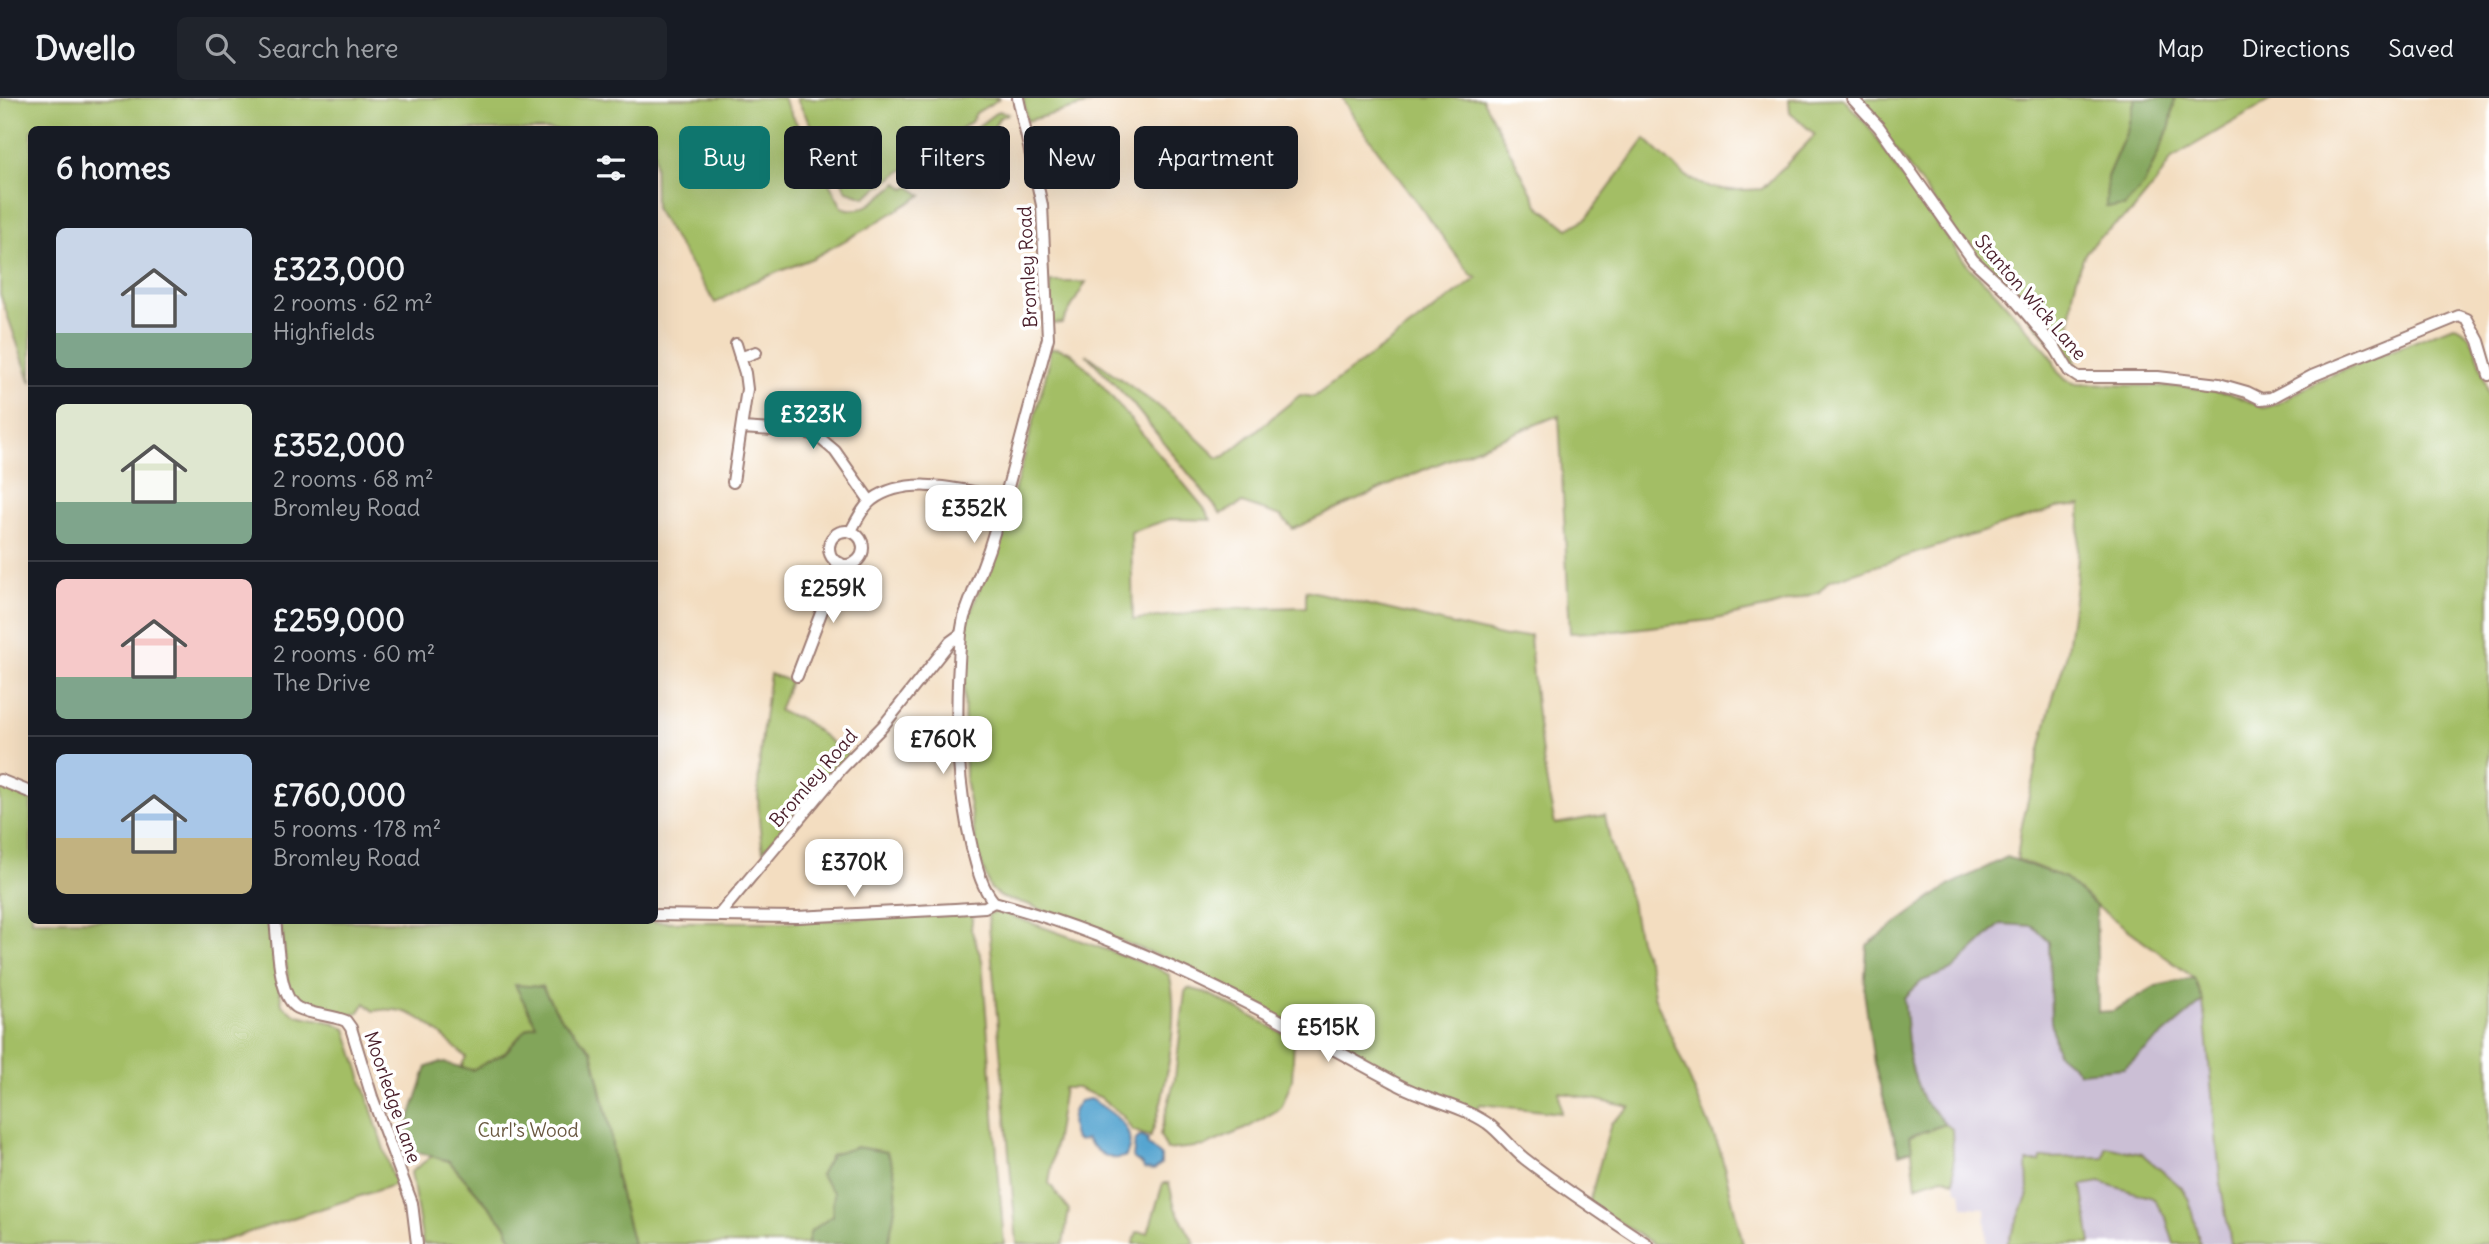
<!DOCTYPE html>
<meta charset="utf-8">
<style>
:root{--surface:#171b24;--page:#20242c;--text:#f1f3f6;--muted:#9ea1a6;--line:#363941;--accent:#0f766e}
body{margin:0;font-family:Delius,sans-serif;background:var(--page);color:var(--text);height:100vh;display:flex;flex-direction:column;font-size:26px;white-space:nowrap}
*{box-sizing:border-box;margin:0}
p{font-size:23px;color:var(--muted)}
.icon{flex:none;width:38px;height:38px;fill:none;stroke:currentColor;stroke-width:2;stroke-linecap:round;stroke-linejoin:round}
.map{position:relative;flex:1;overflow:hidden}
.sheet{position:absolute;left:28px;top:28px;width:630px;height:798px;display:flex;flex-direction:column;background:var(--surface);border-radius:10px;box-shadow:0 7px 28px #0002}
.sheet>*{flex:none}
.hud{position:absolute;left:679px;top:28px;width:665px;height:63px;display:flex;gap:14px}
.price{position:absolute;translate:-50% -60px;padding:0 16px;border-radius:14px;background:#fff;color:#222;font-size:23px;line-height:46px;filter:drop-shadow(0 2px 4px #0008)}
.price::after{content:'';position:absolute;left:50%;top:42px;width:21px;height:16px;margin-left:-10px;background:inherit;clip-path:polygon(0 0,100% 0,50% 100%)}
.price.selected{background:var(--accent);color:#fff}
ul{padding:0;list-style:none}
li{display:flex;align-items:center;gap:21px;height:175px;padding:0 28px}
li+li{border-top:2px solid var(--line)}
li span{display:grid;place-items:center;flex:none;width:196px;height:140px;border-radius:10px;color:#555}
li>.icon{margin-inline-start:auto}
span .icon{width:84px;height:84px;fill:#fffc;stroke-width:1}
li b{font-size:30px}
h2{display:flex;justify-content:space-between;align-items:center;height:84px;padding:0 28px;font-size:30px}
.pill{padding:0 24px;border-radius:10px;background:var(--surface);box-shadow:0 7px 28px #0002;font-size:24px;line-height:63px}
.pill.selected{background:var(--accent);color:#fff}
header{display:flex;align-items:center;gap:42px;box-sizing:border-box;height:98px;padding:0 35px;background:var(--surface);border-bottom:2px solid var(--line)}
header strong{font-size:33px}
nav{display:flex;gap:38px;margin-inline-start:auto;font-size:24px}
.search{width:490px;height:63px;background:var(--page);display:flex;align-items:center;gap:18px;box-sizing:border-box;padding:0 24px;border-radius:10px;color:var(--muted);font-size:26px}
.map>svg:first-child{display:block}
.industrial{fill:#cbbfd5}
.green{fill:#a3be65;stroke:#766e48;stroke-width:2}
.forest{fill:#82a55a;stroke:#666242;stroke-width:2}
.water{fill:#57a5d0;stroke:#50627e;stroke-width:2}
.lines{fill:none;stroke-linecap:round;stroke-linejoin:round}
.street-casing{stroke:#9e7e76;stroke-width:14}
.street{stroke:#fff;stroke-width:10}
.labels{text-anchor:middle;dominant-baseline:central;stroke-width:7;stroke-linejoin:round;paint-order:stroke}
.street-label{font-size:19px;fill:#4a1f2b;stroke:#fff}
.park-label{font-size:19px;fill:#69573f;stroke:#fff}
</style>
<header>
<strong>Dwello</strong>
<div class="search"><svg class="icon" aria-label="search" viewBox="0 0 24 24"><circle cx="10" cy="10" r="6"/><path d="M15 15l6 6"/></svg>Search here</div>
<nav><a>Map</a><a>Directions</a><a>Saved</a></nav>
</header>
<div class="map">
<svg width="2489" height="1146" viewBox="0 0 2489 1146">
<rect width="100%" height="100%" fill="#fff"/>
<filter id="ink" filterUnits="userSpaceOnUse"><feTurbulence type="fractalNoise" baseFrequency=".0143" numOctaves="2"/><feDisplacementMap in="SourceGraphic" scale="14" xChannelSelector="R" yChannelSelector="G"/><feConvolveMatrix kernelMatrix="1 2 1 2 8 2 1 2 1" color-interpolation-filters="sRGB"/></filter>
<filter id="wash" filterUnits="userSpaceOnUse"><feTurbulence type="fractalNoise" baseFrequency=".00686" numOctaves="4" result="noise"/><feDisplacementMap in="SourceGraphic" scale="28" xChannelSelector="R" yChannelSelector="G"/><feGaussianBlur stdDeviation="1.57" result="paint"/><feColorMatrix in="noise" values="0 0 0 0 0 0 0 0 0 0 0 0 0 0 0 0 0 1.4 0 .05"/><feComposite in="paint" operator="in"/></filter>
<g filter="url(#wash)">
<rect width="100%" height="100%" fill="#f3ddc0"/>
<path class="industrial" d="M2001,826L2033,828L2049,844L2051,923L2124,970L2203,903L2221,1089L2231,1146H2200L2189,1102L2106,1050L2104,1059L2041,1060V1064L2027,1065L2028,1097L2007,1146H1987L1985,1110L1963,1109L1961,1094L1957,1092L1954,1083L1952,1031L1923,1002L1910,966L1904,900L1922,883L1952,872Z
M2100,1084L2153,1100L2166,1120L2174,1146H2091L2082,1087Z"/>
<path class="green" d="M0,0H783L842,109C863,119 882,97 898,85L905,91L910,89L922,97L864,132L813,160L750,185L715,205L655,110L654,32H32L31,285L0,196Z
M796,0H999V1L976,15L972,23L865,99L847,93Z
M1023,0H1111L1027,23Z
M1342,0H1482L1538,107L1568,131L1587,120L1645,41C1690,83 1697,96 1762,91L1815,37L1790,14L1789,2L1843,0L1870,30L1902,79L1969,169L1996,195L2052,259L2057,273L2066,282L2076,286L2188,289L2229,295L2264,310L2279,305L2319,282L2453,228C2477,229 2483,279 2489,299V1146H2231L2221,1089L2203,903L2194,880L2096,808L2065,780L2017,761L2021,731L2051,606L2066,559L2076,486L2081,407L2057,410L1829,483L1819,494L1770,509L1711,522L1616,533L1570,535L1559,317L1423,372L1293,431L1281,418L1242,405L1221,416L1132,305L1086,256L1180,324L1218,360L1225,358L1300,297L1314,299L1477,180L1472,178L1459,161L1355,21Z
M1859,0H2135L2127,33L2107,79V109L2124,108L2144,87L2170,28L2175,0H2274L2172,60L2156,85L2133,113L2098,140L2086,154L2079,170L2073,196L2070,231L2077,274L1972,156Z
M998,13L1008,16L999,20L992,33L964,61L956,45Z
M1050,184H1086L1062,225L1052,226Z
M1058,250L1071,255L1091,274L1204,410L1211,422L1170,421L1131,434L1133,522L1226,511L1306,509V492L1505,539L1530,537C1534,602 1541,663 1555,726L1605,717L1610,743L1631,803L1639,842L1650,870L1654,898L1720,1052L1743,1146H1654L1589,1105L1611,1025L1630,1009L1559,994L1561,1015L1480,1006L1475,1014L1407,984L1189,874L1185,868L1027,806L1001,799L990,790L977,752L965,679L964,552L967,524L1003,428L1021,371L1048,269L1050,251Z
M770,576L790,583L779,613L803,622L849,658L763,753C752,694 762,635 770,576Z
M0,688L31,701L32,822L269,823L282,907L297,917L335,925L346,931L393,1080L400,1085L213,1146H0Z
M996,814L1006,816L1157,870L1169,877C1181,913 1165,1003 1150,1039L1132,1032L1122,1017L1100,999L1077,990H1064L1049,1085L1069,1112L1063,1146H1017L988,816Z
M973,815L971,831L982,862L1004,1146H633L616,1081L610,1031L592,953L560,919L542,889L537,927L527,930L505,955L472,972L461,969L466,959C436,934 415,904 373,913L365,905L358,915L347,917L318,912L299,906L290,895L280,823L787,824Z
M1188,890L1207,895L1294,941L1292,982L1281,1010L1247,1030L1205,1048L1167,1052L1160,1037L1175,980L1185,894Z
M1946,1026L1952,1031L1954,1083L1942,1079L1916,1088L1910,1038Z
M2106,1049L2142,1056L2181,1089L2189,1102L2200,1146H2174L2166,1120L2153,1100L2100,1084L2082,1087L2091,1146H2007L2028,1097L2027,1064H2040L2041,1060L2104,1059Z
M432,1058L449,1063L506,1128L514,1146H423L411,1074Z
M1163,1085H1169L1175,1110L1195,1146H1133L1137,1134L1148,1135Z"/>
<path class="forest" d="M2135,0H2175L2170,28L2144,87L2124,109H2106L2107,79L2127,33Z
M2007,759L2065,780L2096,808L2098,914L2113,913L2156,888L2194,880L2203,903L2124,970L2080,974L2057,955L2051,923L2049,844L2033,828L2001,826L1952,872L1922,883L1904,900L1910,966L1923,1002L1946,1026L1910,1038L1912,1052L1899,1056L1874,966L1864,893L1867,847L1948,788Z
M515,887L542,889L560,919L592,953L610,1031L616,1081L633,1146H514L506,1128L449,1063L414,1053L406,1031L427,969L441,964L472,972L505,955L527,930L536,927Z
M856,1049L887,1054C903,1086 895,1113 888,1146H807L811,1133L832,1118L834,1095L820,1077L831,1057Z"/>
<path class="water" d="M1090,1001C1111,1013 1140,1031 1126,1058C1110,1066 1096,1053 1086,1041L1079,1043L1075,1041C1069,1027 1070,1014 1080,1003Z
M1140,1038L1148,1042L1147,1046L1161,1058V1066L1154,1072L1144,1071L1143,1067L1133,1060L1135,1043Z"/>
</g>
<g filter="url(#ink)">
<g class="lines">
<g class="street-casing">
<path id="street" d="M1852,0L1879,29L1973,162L2011,197L2056,251L2069,273L2078,279H2158L2219,286L2247,294L2261,301L2271,300L2312,278L2459,218L2467,221L2479,243L2489,277
M740,260L756,254
M742,330L804,334L816,337L835,353L870,403
M733,384L747,291L745,275L736,246
M851,433C856,423 863,409 872,402C909,375 964,393 1005,400
M829 450a17 17 0 1 1 34 0a17 17 0 1 1-34 0Z
M961,536C955,608 955,679 972,750C977,769 981,789 994,804
M797,578L840,465
M0,682L32,695
M994,804C1138,842 1270,916 1399,987C1427,1002 1460,1007 1487,1025C1501,1035 1512,1051 1525,1061C1565,1092 1606,1119 1647,1146
M654,817L797,819L955,811L985,809L994,804
M719,817L841,671L883,628L950,544L961,536L964,519L989,451L1005,400L1048,240L1042,107L1018,0
M275,822C278,844 278,900 298,910C313,917 331,917 346,923L351,930L372,999L412,1105L417,1146"/>
</g>
<use href="#street" class="street"/>
</g>
</g>
<g class="labels">
<g class="street-label">
<text transform="translate(1027 169) rotate(-93)">Bromley Road</text>
<text transform="translate(2031 199) rotate(49)">Stanton Wick Lane</text>
<text transform="translate(813 680) rotate(-49)">Bromley Road</text>
<text transform="translate(393 999) rotate(71)">Moorledge Lane</text>
</g>
<g class="park-label">
<text x="528" y="1032">Curl's Wood</text>
</g>
</g>
</svg>
<b class="price selected" style="left:813px;top:353px">£323K</b>
<b class="price" style="left:974px;top:447px">£352K</b>
<b class="price" style="left:833px;top:527px">£259K</b>
<b class="price" style="left:943px;top:678px">£760K</b>
<b class="price" style="left:854px;top:801px">£370K</b>
<b class="price" style="left:1328px;top:966px">£515K</b>
<div class="hud">
<a class="pill selected">Buy</a>
<a class="pill">Rent</a>
<a class="pill">Filters</a>
<a class="pill">New</a>
<a class="pill">Apartment</a>
</div>
<section class="sheet">
<h2>6 homes<svg class="icon" aria-label="filters" viewBox="0 0 24 24"><path d="M4 7h16M4 17h16"/><circle cx="9" cy="7" r="2"/><circle cx="15" cy="17" r="2"/></svg></h2>
<ul>
<li><span style="background:linear-gradient(#c9d6e8 75%,#7fa58c 0)"><svg class="icon" aria-label="home" viewBox="0 0 24 24"><path d="M3 11l9-7 9 7M6 9v11h12V9"/></svg></span><div><b>£323,000</b><p>2 rooms · 62 m²</p><p>Highfields</p></div></li>
<li><span style="background:linear-gradient(#dfe7d0 70%,#7fa58c 0)"><svg class="icon" aria-label="home" viewBox="0 0 24 24"><path d="M3 11l9-7 9 7M6 9v11h12V9"/></svg></span><div><b>£352,000</b><p>2 rooms · 68 m²</p><p>Bromley Road</p></div></li>
<li><span style="background:linear-gradient(#f6c9c9 70%,#7fa58c 0)"><svg class="icon" aria-label="home" viewBox="0 0 24 24"><path d="M3 11l9-7 9 7M6 9v11h12V9"/></svg></span><div><b>£259,000</b><p>2 rooms · 60 m²</p><p>The Drive</p></div></li>
<li><span style="background:linear-gradient(#a9c7e8 60%,#c2b280 0)"><svg class="icon" aria-label="home" viewBox="0 0 24 24"><path d="M3 11l9-7 9 7M6 9v11h12V9"/></svg></span><div><b>£760,000</b><p>5 rooms · 178 m²</p><p>Bromley Road</p></div></li>
</ul>
</section>
</div>
